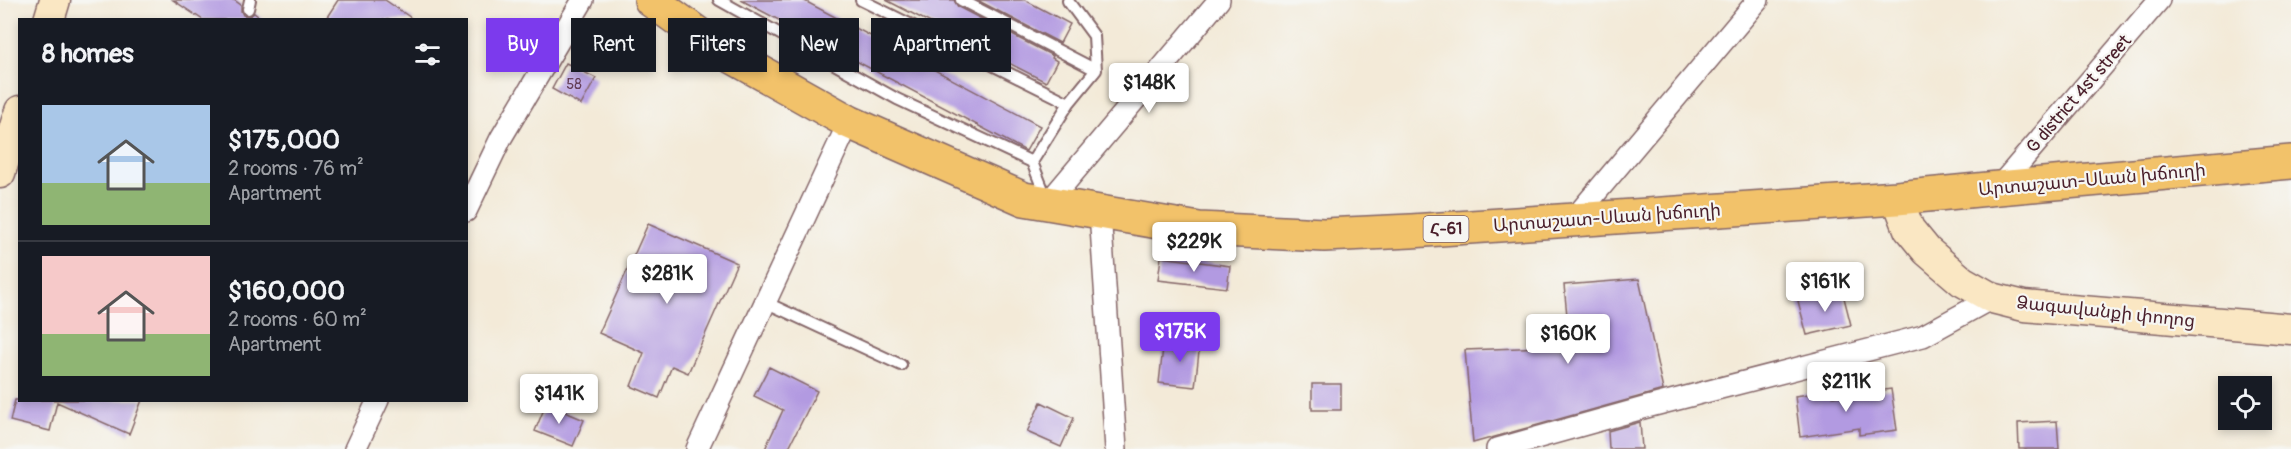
<!DOCTYPE html>
<meta charset="utf-8">
<style>
:root{--surface:#171b24;--page:#242831;--text:#f1f3f6;--muted:#9ea1a6;--line:#363941;--accent:#7c3aed}
body{margin:0;font-family:Pangolin,"Noto Sans Armenian",sans-serif;background:var(--page);color:var(--text);height:100vh;display:flex;flex-direction:column;font-size:22px;white-space:nowrap}
*{box-sizing:border-box;margin:0}
p{font-size:20px;color:var(--muted)}
.icon{flex:none;width:33px;height:33px;fill:none;stroke:currentColor;stroke-width:2;stroke-linecap:round;stroke-linejoin:round}
.map{position:relative;flex:1;overflow:hidden}
.side{position:absolute;left:18px;top:18px;width:450px;height:384px;display:flex;flex-direction:column;background:var(--surface);border-radius:0px;box-shadow:0 3px 9px #0003}
.side>*{flex:none}
.hud{position:absolute;left:486px;top:18px;width:570px;height:54px;display:flex;gap:12px}
.controls{position:absolute;left:2218px;top:376px;display:grid;gap:12px}
.controls a{display:grid;place-items:center;width:54px;height:54px;border-radius:0px;background:var(--surface);box-shadow:0 3px 9px #0003;font-size:30px}
.price{position:absolute;translate:-50% -51px;padding:0 14px;border-radius:6px;background:#fff;color:#222;font-size:20px;line-height:39px;filter:drop-shadow(0 2px 3px #0008)}
.price::after{content:'';position:absolute;left:50%;top:36px;width:18px;height:14px;margin-left:-9px;background:inherit;clip-path:polygon(0 0,100% 0,50% 100%)}
.price.on{background:var(--accent);color:#fff}
ul{padding:0;list-style:none}
li{display:flex;align-items:center;gap:18px;height:150px;padding:0 24px}
li+li{border-top:2px solid var(--line)}
li span{display:grid;place-items:center;flex:none;width:168px;height:120px;border-radius:0px;color:#555}
li>.icon{margin-inline-start:auto}
span .icon{width:72px;height:72px;fill:#fffc;stroke-width:1}
li b{font-size:26px}
h2{display:flex;justify-content:space-between;align-items:center;height:72px;padding:0 24px;font-size:26px}
.tag{padding:0 21px;border-radius:0px;background:var(--surface);box-shadow:0 3px 9px #0003;font-size:21px;line-height:54px}
.tag.on{background:var(--accent);color:#fff}
.map>svg:first-child{display:block}
.building{fill:#b29ae1}
.lines{fill:none;stroke-linecap:round;stroke-linejoin:round}
.lane-casing{stroke:#856668;stroke-width:14}
.street-casing{stroke:#856668;stroke-width:24}
.secondary-casing{stroke:#856668;stroke-width:33}
.primary-casing{stroke:#856668;stroke-width:36}
.lane{stroke:#fff;stroke-width:10}
.street{stroke:#fff;stroke-width:21}
.secondary{stroke:#fae7c3;stroke-width:30}
.primary{stroke:#f2c26a;stroke-width:33}
.labels{text-anchor:middle;dominant-baseline:central;stroke-width:4.5;stroke-linejoin:round;paint-order:stroke}
.number-label{font-size:15px;fill:#643e58}
.shield{fill:#f6f6f2;stroke:#7e6067;stroke-width:1.5}
.shield-label{font-size:16px;font-weight:bold;fill:#4a1f2b}
.street-label{font-size:18px;fill:#4a1f2b;stroke:#f6f6f2}
</style>
<div class="map">
<svg width="2291" height="449" viewBox="0 0 2291 449">
<rect width="100%" height="100%" fill="#f6f6f2"/>
<filter id="ink" filterUnits="userSpaceOnUse"><feTurbulence type="fractalNoise" baseFrequency=".0167" numOctaves="2"/><feDisplacementMap in="SourceGraphic" scale="12" xChannelSelector="R" yChannelSelector="G"/><feConvolveMatrix kernelMatrix="1 2 1 2 8 2 1 2 1" color-interpolation-filters="sRGB"/></filter>
<filter id="wash" filterUnits="userSpaceOnUse"><feTurbulence type="fractalNoise" baseFrequency=".008" numOctaves="4" result="noise"/><feDisplacementMap in="SourceGraphic" scale="24" xChannelSelector="R" yChannelSelector="G"/><feGaussianBlur stdDeviation="1.35" result="paint"/><feColorMatrix in="noise" values="0 0 0 0 0 0 0 0 0 0 0 0 0 0 0 0 0 1.4 0 .05"/><feComposite in="paint" operator="in"/></filter>
<g filter="url(#wash)">
<rect width="100%" height="100%" fill="#f3ead8"/>
<g id="blocks">
<path class="building" d="M173,0H234L241,5V11L243,15L250,16L254,13L263,20H203Z
M338,0H385L414,20H325Z
M741,0H803L1040,126L1026,151Z
M886,0H954L958,7L1053,56L1052,58L1057,61L1046,82Z
M977,0H1025L1070,24L1060,43Z
M566,63L596,78L581,105L552,89Z
M648,224L737,263L688,373L672,366L659,398L631,386L644,353L599,333Z
M1161,257L1230,266L1227,288L1158,280Z
M1639,279L1663,390L1473,443L1465,350L1570,346L1564,285Z
M1842,290L1851,325L1807,335L1798,301Z
M1164,339L1200,343L1195,387L1159,383Z
M769,367L817,391L788,449H765L783,410L754,396Z
M1312,384H1341V410H1312Z
M1891,389L1897,430L1859,435V428L1800,437L1795,396L1832,391L1833,397Z
M15,400H142L129,434L57,402L50,431L10,421Z
M1041,402L1074,418L1061,447L1027,432Z
M546,404L584,420L573,446L535,431Z
M2057,421L2059,449H2019L2018,423Z
M1640,422L1642,449H1609L1608,431Z"/>
</g>
</g>
<g filter="url(#ink)">
<use href="#blocks" fill-opacity="0" stroke="#856668" stroke-width="1.5"/>
<g class="lines">
<g class="lane-casing">
<path id="lane" d="M719,0L897,99L1032,162
M861,0L1069,103
M961,0L1096,70
M248,9L250,0
M1046,197L1032,162L1069,103L1096,70L1094,36L1068,1
M765,302L901,365"/>
</g>
<g class="street-casing">
<path id="street" d="M1998,188L2159,0
M1048,203L1219,0
M466,211L501,138L583,0
M1100,212L1116,449
M1573,220L1758,0
M355,449L378,400
M697,449L849,122
M1497,449L1647,407L1923,336L1992,298"/>
</g>
<g class="secondary-casing">
<path id="secondary" d="M49,20L55,0
M0,173L20,111
M1897,198L1909,229L1927,251L1962,281L1992,298L2024,306L2291,329"/>
</g>
<g class="primary-casing">
<path id="primary" d="M651,0L719,49L849,122L1024,199L1199,229L1324,235L1411,231L1897,198L1998,188L2291,162"/>
</g>
<use href="#lane" class="lane"/>
<use href="#street" class="street"/>
<use href="#secondary" class="secondary"/>
<use href="#primary" class="primary"/>
</g>
</g>
<g class="labels">
<g class="number-label">
<text x="574" y="84">58</text>
</g>
<rect class="shield" x="1423.5" y="216" width="45" height="26" rx="4.5"/>
<g class="shield-label">
<text x="1446" y="229">Հ-61</text>
</g>
<g class="street-label">
<text transform="translate(2079 94) rotate(-49)">G district 4st street</text>
<text transform="translate(2092 180) rotate(-5)">Արտաշատ-Սևան խճուղի</text>
<text transform="translate(1607 218) rotate(-4)">Արտաշատ-Սևան խճուղի</text>
<text transform="translate(2106 312) rotate(6)">Ձագավանքի փողոց</text>
</g>
</g>
</svg>
<div class="controls">
<a><svg class="icon" aria-label="locate" viewBox="0 0 24 24"><circle cx="12" cy="12" r="6"/><path d="M12 2v4M12 18v4M2 12h4M18 12h4"/></svg></a>
</div>
<b class="price" style="left:1149px;top:114px">$148K</b>
<b class="price" style="left:1194px;top:273px">$229K</b>
<b class="price" style="left:667px;top:305px">$281K</b>
<b class="price" style="left:1825px;top:313px">$161K</b>
<b class="price on" style="left:1180px;top:363px">$175K</b>
<b class="price" style="left:1568px;top:365px">$160K</b>
<b class="price" style="left:1846px;top:413px">$211K</b>
<b class="price" style="left:559px;top:425px">$141K</b>
<div class="hud">
<a class="tag on">Buy</a>
<a class="tag">Rent</a>
<a class="tag">Filters</a>
<a class="tag">New</a>
<a class="tag">Apartment</a>
</div>
<section class="side">
<h2>8 homes<svg class="icon" aria-label="filters" viewBox="0 0 24 24"><path d="M4 7h16M4 17h16"/><circle cx="9" cy="7" r="2"/><circle cx="15" cy="17" r="2"/></svg></h2>
<ul>
<li><span style="background:linear-gradient(#a9c7e8 65%,#8fb573 0)"><svg class="icon" aria-label="home" viewBox="0 0 24 24"><path d="M3 11l9-7 9 7M6 9v11h12V9"/></svg></span><div><b>$175,000</b><p>2 rooms · 76 m²</p><p>Apartment</p></div></li>
<li><span style="background:linear-gradient(#f6c9c9 65%,#8fb573 0)"><svg class="icon" aria-label="home" viewBox="0 0 24 24"><path d="M3 11l9-7 9 7M6 9v11h12V9"/></svg></span><div><b>$160,000</b><p>2 rooms · 60 m²</p><p>Apartment</p></div></li>
</ul>
</section>
</div>
